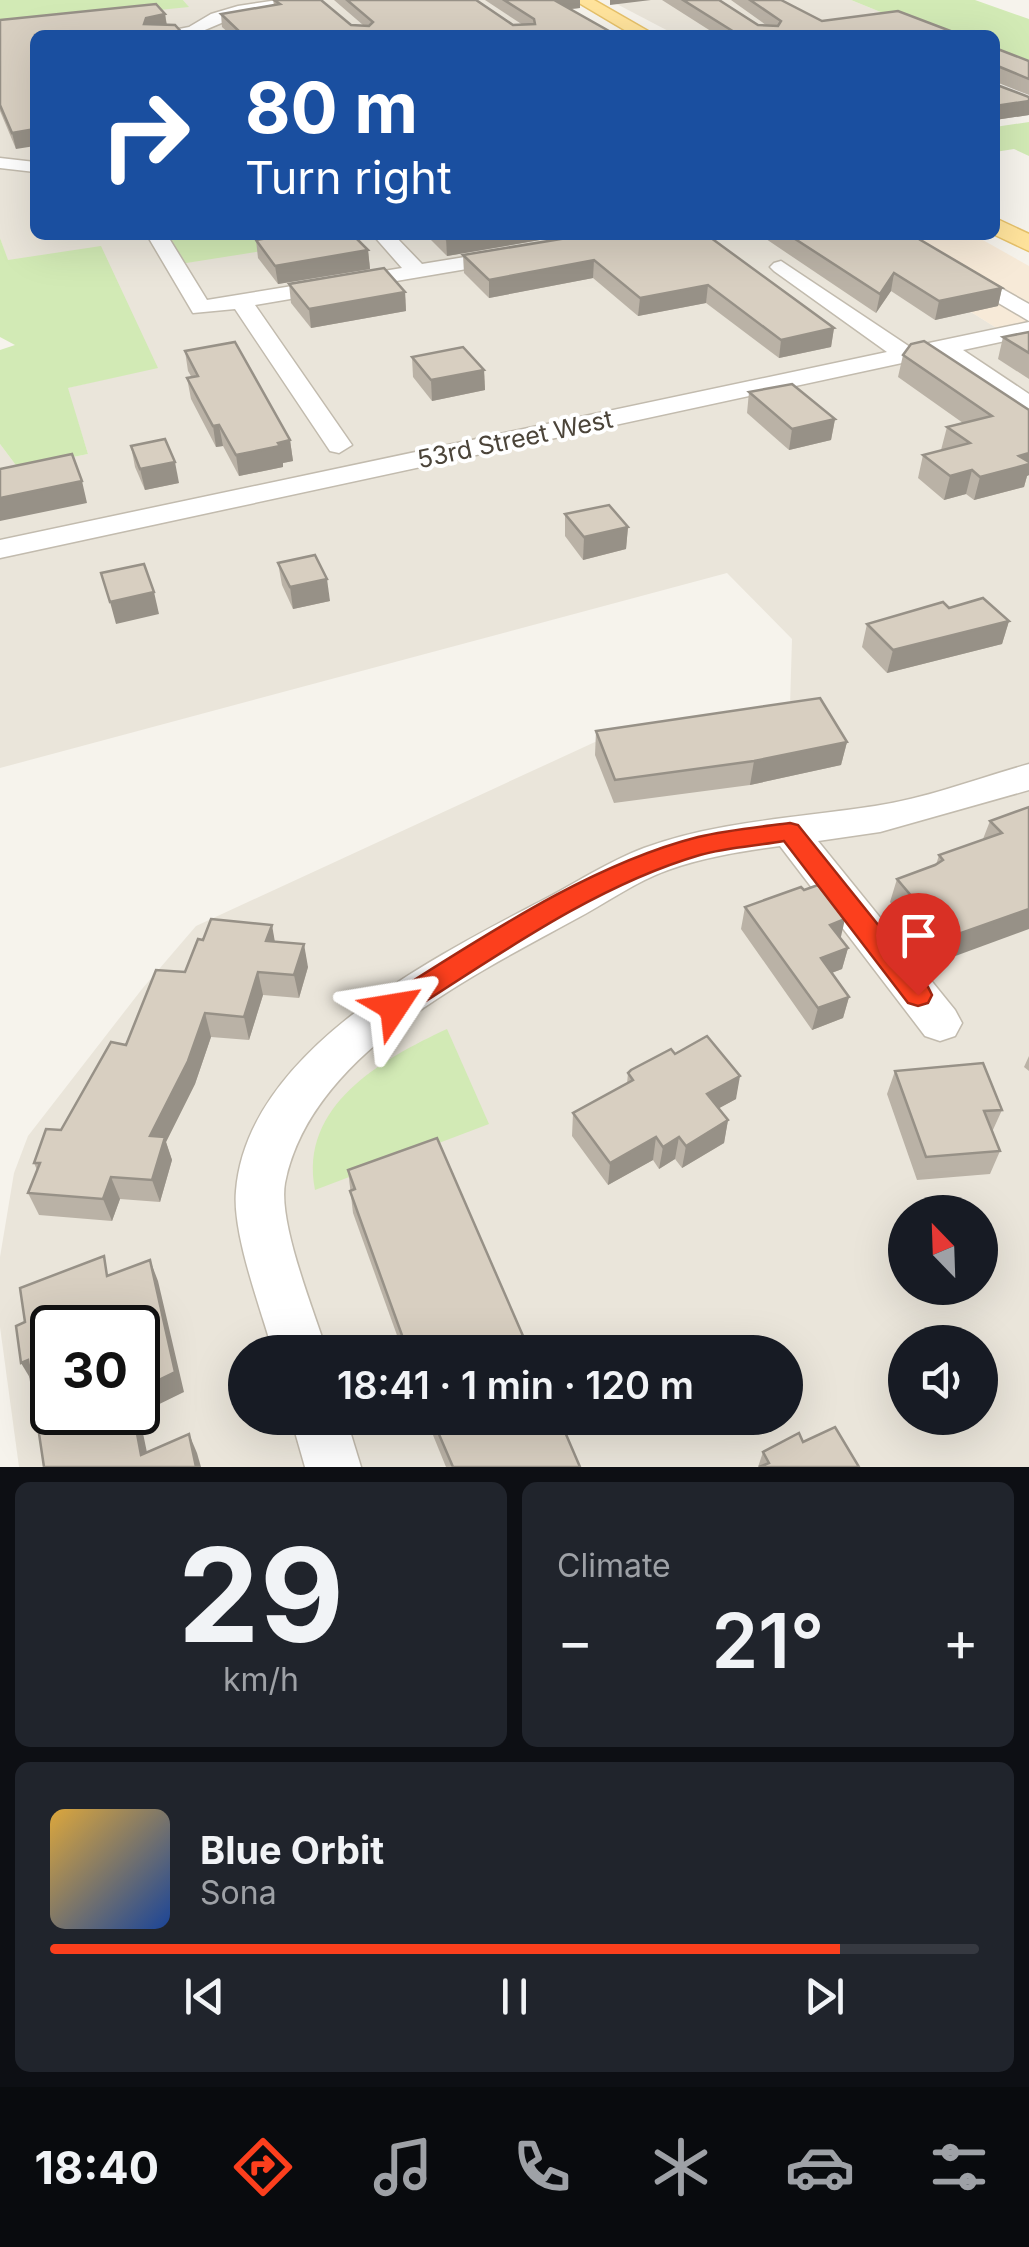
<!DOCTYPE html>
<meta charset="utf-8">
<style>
body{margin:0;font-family:Inter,sans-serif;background:#20242c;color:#f1f3f6;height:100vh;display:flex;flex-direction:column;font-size:38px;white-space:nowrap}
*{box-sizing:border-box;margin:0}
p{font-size:32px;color:#9ea1a6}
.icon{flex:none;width:55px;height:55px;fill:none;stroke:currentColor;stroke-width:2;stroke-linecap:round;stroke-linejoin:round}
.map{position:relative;height:1467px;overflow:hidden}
.side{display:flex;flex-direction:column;gap:15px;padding:15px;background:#0d0f14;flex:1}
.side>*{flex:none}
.guide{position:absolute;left:30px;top:30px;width:970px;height:210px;border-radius:15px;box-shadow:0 10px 40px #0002;background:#1a4fa0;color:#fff;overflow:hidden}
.needle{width:65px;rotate:337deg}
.tools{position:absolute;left:888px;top:1195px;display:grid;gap:20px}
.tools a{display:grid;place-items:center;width:110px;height:110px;border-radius:50%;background:#171b24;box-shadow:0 10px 40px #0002;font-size:50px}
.speed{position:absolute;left:30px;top:1305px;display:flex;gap:20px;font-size:50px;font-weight:700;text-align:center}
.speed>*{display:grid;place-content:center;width:130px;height:130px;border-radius:50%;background:#171b24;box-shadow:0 10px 40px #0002;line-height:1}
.speed .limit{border:5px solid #111;border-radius:15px;background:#fff;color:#111}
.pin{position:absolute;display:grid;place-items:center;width:85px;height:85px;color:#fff;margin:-102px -42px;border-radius:50% 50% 50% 0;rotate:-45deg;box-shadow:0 0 10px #0007}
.pin .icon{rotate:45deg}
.me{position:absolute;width:110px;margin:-55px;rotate:57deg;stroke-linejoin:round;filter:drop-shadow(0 0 8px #0008)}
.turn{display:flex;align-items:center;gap:35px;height:210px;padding:0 50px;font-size:45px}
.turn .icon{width:130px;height:130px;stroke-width:2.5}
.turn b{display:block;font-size:70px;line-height:85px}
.big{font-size:75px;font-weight:600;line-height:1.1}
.side .tile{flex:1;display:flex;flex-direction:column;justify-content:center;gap:15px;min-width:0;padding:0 35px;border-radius:15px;background:#20242c}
.side .dial{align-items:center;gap:0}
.dial b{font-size:130px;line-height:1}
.song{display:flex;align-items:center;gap:30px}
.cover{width:120px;height:120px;border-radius:15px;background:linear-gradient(135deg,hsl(40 70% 55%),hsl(220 70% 35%))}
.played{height:10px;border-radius:5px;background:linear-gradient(90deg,#fc3f1d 85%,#363941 85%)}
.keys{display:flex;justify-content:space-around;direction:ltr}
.heat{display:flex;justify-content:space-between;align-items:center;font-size:55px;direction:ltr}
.side .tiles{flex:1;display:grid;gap:15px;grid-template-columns:1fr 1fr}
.tile:last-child{grid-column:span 2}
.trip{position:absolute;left:228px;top:1335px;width:575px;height:100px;border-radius:50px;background:#171b24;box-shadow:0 10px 40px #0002;font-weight:600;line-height:100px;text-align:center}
.tabs{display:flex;height:160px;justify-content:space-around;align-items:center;background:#090b0e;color:#9ea1a6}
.tabs .icon{width:70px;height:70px}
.tabs .on{color:#fc3f1d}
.tabs b{font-size:45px;color:#f1f3f6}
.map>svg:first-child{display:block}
.residential{fill:#eae5da;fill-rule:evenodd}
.commercial{fill:#f7ead8}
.green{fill:#d2eab5}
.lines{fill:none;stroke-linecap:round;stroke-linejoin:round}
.minor-casing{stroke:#c2bbae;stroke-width:3}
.major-casing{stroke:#e6c16a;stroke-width:3}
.minor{fill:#fff;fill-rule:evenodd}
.major{fill:#ffe39c;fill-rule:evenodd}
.wall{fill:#bab2a6}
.shaded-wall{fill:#979187}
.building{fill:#d8cfc1;stroke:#979187;stroke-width:2.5}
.route{fill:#fc3f1d;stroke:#a42913;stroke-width:2.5}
.labels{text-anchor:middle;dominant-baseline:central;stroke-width:8;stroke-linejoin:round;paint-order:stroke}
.far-street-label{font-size:25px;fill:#4b4439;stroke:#fff}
</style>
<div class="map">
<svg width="1029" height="1467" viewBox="0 0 1029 1467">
<rect width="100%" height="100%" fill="#f6f3ec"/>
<g class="residential">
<path d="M183,0H553L616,35H35V235H847L1029,348V1467H19L0,1327V1257L14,1173L28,1136L142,989L196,926L595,742L790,707L792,639L727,573L0,768V444L18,468L88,454L67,388L157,367L7,260L0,238V26L188,6ZM905,1212H980V1288H905ZM52,1328H138V1412H52ZM905,1342H980V1418H905ZM245,1352H785V1418H245Z"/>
<path d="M609,0H851L937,35H676Z"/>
</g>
<path class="commercial" d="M847,235H974L1029,266V348Z"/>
<g class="green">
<path d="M0,0H183L189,7L0,26Z"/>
<path d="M851,0H975L1029,19V73L995,59V35H937Z"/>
<path d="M1029,122V156L1014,149L995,152V127Z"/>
<path d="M164,235H265L275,249L180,264Z"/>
<path d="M0,238L8,260L101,246L158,368L68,388L88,454L18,468L0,444V350L15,345L0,337Z"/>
<path d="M447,1029L489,1124L315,1190C298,1106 382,1059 447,1029Z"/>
</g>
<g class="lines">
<g class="minor-casing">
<g id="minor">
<path d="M278,0H313L245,13L193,35H149L189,27L211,14L238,6Z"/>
<path d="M0,158L35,162V172L0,168Z"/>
<path d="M147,235H167L207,300L402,268L373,235H394L422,264L508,250L518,256L508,262L255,305L352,445L339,453L330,451L235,309L193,313Z"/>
<path d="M781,261L910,347L1029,322V336L963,350L1029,394V413L939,355L0,558V540L887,352L774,271L770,267L774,263Z"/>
<path d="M962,266L1029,304V321L954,277L951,272Z"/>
<path d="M1029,764V790L880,832L818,841L955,1010L962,1023L955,1036L940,1041L925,1036L780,846C743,851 704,857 668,870C636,881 605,904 574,920C470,977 310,1055 285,1183C278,1223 314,1311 327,1352H273C261,1309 232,1234 236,1191C247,1051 434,957 543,900C576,883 609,861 644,848C718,821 798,818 875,806C927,798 979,778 1029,764Z"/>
<path d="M291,1418H346L361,1467H305Z"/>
</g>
</g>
<g class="major-casing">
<g id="major">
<path d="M574,0H594L655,35H633Z"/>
<path d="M995,218L1029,234V251L995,235Z"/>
</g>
</g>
<use href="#minor" class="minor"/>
<use href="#major" class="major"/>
</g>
<g class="wall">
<path d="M273,0H321L351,25H363L334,0H476L513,25H523L485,0H580V8L570,9L616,35H231L222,27L221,14L274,5Z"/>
<path d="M662,0H719L758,25H766L731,0H781L822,21L961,35H717Z"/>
<path d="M165,14L167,25L35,35L16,149L0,111V20Z"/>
<path d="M995,48L1029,61V95L996,82L997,85L1029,115L995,120Z"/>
<path d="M426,235H569L447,256Z"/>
<path d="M584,235L834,328L831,347L779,358L706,303L638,316L593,278L489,298L464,273L463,255Z"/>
<path d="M760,235H912L1002,288L998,306L935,320L891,291L876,313Z"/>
<path d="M256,240L368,250L370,269L278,284L258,258Z"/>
<path d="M289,284L405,292L406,311L311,328L291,303Z"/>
<path d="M1029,332V379L998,359L1003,337Z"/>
<path d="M185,351L290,440L293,461L283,463V467L239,476L223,446L216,447L191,399L187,378H192L188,371Z"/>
<path d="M903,355L1029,410V475L1027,476L1024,487L974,500L966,494L944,500L918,478L923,455L941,450L947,427L963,423L898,377Z"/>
<path d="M412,357L484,370L485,390L432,401L413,377Z"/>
<path d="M749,392L835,419L831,440L789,450L747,413Z"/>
<path d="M131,446L179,483L145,490L135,467Z"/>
<path d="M565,514L628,527L626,549L583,560L565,536Z"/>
<path d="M278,563L330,601L293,609L282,585Z"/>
<path d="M949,608L1009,621L1002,644L887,673L862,647L867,624Z"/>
<path d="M596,731L847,742L841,765L750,785L614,803L595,755Z"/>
<path d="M1029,807L939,962L890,902L897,879L936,865L939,855L983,839L990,821Z"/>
<path d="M745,907L840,938L848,948L842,969L832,973L849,997L843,1018L812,1030L741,929Z"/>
<path d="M275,941L308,967L299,998L263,995L249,1040L211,1037L195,1084L166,1142L172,1160L160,1202L120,1199L112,1221L39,1215L28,1193L37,1170L34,1163L185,972Z"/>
<path d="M675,1054L736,1099L719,1108L728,1120L724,1143L682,1168L675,1159L659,1169L653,1160L608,1185L572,1136L573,1113L627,1084L628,1073Z"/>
<path d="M1029,1056V1071L1024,1067Z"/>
<path d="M895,1071L1002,1110L992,1132L1000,1151L990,1174L917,1180L887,1094Z"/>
<path d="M348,1170L530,1352H403L353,1213Z"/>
<path d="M426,1418H559L580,1467H446Z"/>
<path d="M803,1442L859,1467H758L763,1452Z"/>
</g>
<g class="shaded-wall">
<path d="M552,0H580V8L552,11Z"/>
<path d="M610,0H651L610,5Z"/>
<path d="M165,14L167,28L144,24L146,18Z"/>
<path d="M1029,101V115L995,120V106Z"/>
<path d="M35,129V146L16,149L12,133Z"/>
<path d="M468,235H569L447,256L446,239Z"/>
<path d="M368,250L370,269L278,284L275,266Z"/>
<path d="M594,260L593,278L489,298V280Z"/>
<path d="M894,273L891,291L876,313L880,294Z"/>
<path d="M708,285L706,303L638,316L640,298Z"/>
<path d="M1002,288L998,306L935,320L939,301Z"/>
<path d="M405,292L406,311L311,328L309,309Z"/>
<path d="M834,328L831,347L779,358L781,340Z"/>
<path d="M484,370L485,390L432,401L431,380Z"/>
<path d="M835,419L831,440L789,450L792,429Z"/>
<path d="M219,425L223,446L216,447L213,426Z"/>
<path d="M290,440L293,461L283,463V467L239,476L236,455Z"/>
<path d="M1029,453V475L1027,476L1024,487L974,500L980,477L1019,456Z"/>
<path d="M175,462L179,483L145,490L140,469Z"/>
<path d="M972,470L966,494L944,500L950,476Z"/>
<path d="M82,481L87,503L0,521V498Z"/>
<path d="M628,527L626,549L583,560L584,537Z"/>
<path d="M327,579L330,601L293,609L290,587Z"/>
<path d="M154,592L159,614L116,624L110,602Z"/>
<path d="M1009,621L1002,644L887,673L893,650Z"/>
<path d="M847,742L841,765L750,785L754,761Z"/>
<path d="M1029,909V929L939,962L947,938Z"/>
<path d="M845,919L840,941L830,925Z"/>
<path d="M272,925L276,948L266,941Z"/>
<path d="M304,944L308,967L299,998L294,975Z"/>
<path d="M848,948L842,969L815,979L821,958Z"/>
<path d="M258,972L263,995L249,1040L244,1017Z"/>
<path d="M849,997L843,1018L812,1030L818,1008Z"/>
<path d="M205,1013L211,1037L195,1084L166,1142L172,1160L160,1202L152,1180L150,1136Z"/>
<path d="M740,1076L736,1099L703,1117L707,1094Z"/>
<path d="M728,1120L724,1143L682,1168L686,1146Z"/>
<path d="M656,1137L653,1160L608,1185L610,1163Z"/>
<path d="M679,1137L675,1159L659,1169L663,1147Z"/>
<path d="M111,1177L120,1199L112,1221L103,1199Z"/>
<path d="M150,1260L158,1281L184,1392L139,1414L150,1467L141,1455L133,1412H138V1390Z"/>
<path d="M28,1360L33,1383L21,1363Z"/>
<path d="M189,1434L197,1453L201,1467H196Z"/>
</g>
<g class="building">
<path d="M274,0H321L351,25L369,26L373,22L347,0H476L513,25L535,24L534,19L504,0H554L616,35H243L221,14L280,4Z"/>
<path d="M683,0H719L758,25L778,26L781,21L750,0H781L822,21L898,11L961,35H739Z"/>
<path d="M156,4L165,14L146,18L144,24L175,25L184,35H35V129L12,133L0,105V20Z"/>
<path d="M995,48L1029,61V79L1000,67L995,70Z"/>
<path d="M995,74L997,85L1029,97V101L995,106Z"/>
<path d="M286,235H353L368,250L275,266L256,240Z"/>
<path d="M443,235H468L446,239Z"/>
<path d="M585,235H707L834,328L781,340L708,285L640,298L594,260L489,280L463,255Z"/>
<path d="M789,235H912L1002,288L939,301L894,273L880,294Z"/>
<path d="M384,268L405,292L309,309L289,284Z"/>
<path d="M1029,332V353L1003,337Z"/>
<path d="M924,341L1029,410V453L1019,456L1029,462V464L980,477L972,470L950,476L923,455L970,443L947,427L992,416L903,355L911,344Z"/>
<path d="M235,342L290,440L278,443L280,446L236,455L219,425L213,426L187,378L198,376L185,351Z"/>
<path d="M463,347L484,370L431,380L412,357Z"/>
<path d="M792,384L835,419L792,429L749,392Z"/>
<path d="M165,439L175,462L140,469L131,446Z"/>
<path d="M72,454L82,481L0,498V469Z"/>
<path d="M609,505L628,527L584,537L565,514Z"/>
<path d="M315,555L327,579L290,587L278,563Z"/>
<path d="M144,564L154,592L110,602L101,573Z"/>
<path d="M983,598L1009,621L893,650L867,624L943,602L949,608Z"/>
<path d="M820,698L847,742L754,761L615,780L596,731Z"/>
<path d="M1029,807V909L947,938L897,879L935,865L943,860L939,855L1002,833L990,821Z"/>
<path d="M818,885L845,919L830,925L848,948L821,958L849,997L818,1008L745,907L801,887L804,890Z"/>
<path d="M211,919L272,925L266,941L304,944L294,975L258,972L244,1017L205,1013L188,1061L150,1136L165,1137L152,1180L111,1177L103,1199L28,1193L40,1163H34L46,1129L61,1130L111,1042L126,1045L156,970L185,972L198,939L203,940Z"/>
<path d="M707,1036L740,1076L707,1094L728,1120L686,1146L679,1137L663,1147L656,1137L610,1163L573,1113L633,1080L628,1073L631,1070L671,1049L675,1054Z"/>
<path d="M983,1063L1002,1110L984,1111L1000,1151L926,1157L895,1071Z"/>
<path d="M437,1138L530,1352H408L350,1191L355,1189L348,1170Z"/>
<path d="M104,1256L107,1276L150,1260L175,1372L138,1390V1328H52V1412H133L141,1455L189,1434L196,1467H44L28,1360L21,1363L16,1326L25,1322L20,1288Z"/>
<path d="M432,1418H559L580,1467H453Z"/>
<path d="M835,1427L859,1467H759L769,1463L763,1452L799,1433L803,1442Z"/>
</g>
<path class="route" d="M790,823L798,825L928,987L932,995L928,1003L918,1006L908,1003L784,841C756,846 727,847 700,855C594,886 497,956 404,1015L394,1018L384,1015L380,1007L384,999C480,939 588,865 698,837C728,830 759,827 790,823Z"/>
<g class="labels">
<g class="far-street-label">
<text transform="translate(515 439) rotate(-12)">53rd Street West</text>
</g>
</g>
</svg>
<div class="tools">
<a><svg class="needle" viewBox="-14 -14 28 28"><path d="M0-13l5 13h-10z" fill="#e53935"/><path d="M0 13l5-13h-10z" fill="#9ea1a6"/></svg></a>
<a><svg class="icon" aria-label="sound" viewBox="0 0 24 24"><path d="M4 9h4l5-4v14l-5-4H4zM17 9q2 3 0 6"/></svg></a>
</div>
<div class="speed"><div class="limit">30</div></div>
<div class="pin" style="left:918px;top:995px;background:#d93025"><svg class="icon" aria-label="arrive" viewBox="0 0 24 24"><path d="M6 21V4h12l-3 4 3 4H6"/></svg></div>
<svg class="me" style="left:394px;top:1007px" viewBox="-20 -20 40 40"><path d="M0-17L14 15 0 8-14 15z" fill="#fc3f1d" stroke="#fff" stroke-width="4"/></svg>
<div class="trip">18:41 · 1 min · 120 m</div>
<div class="guide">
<div class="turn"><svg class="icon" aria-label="right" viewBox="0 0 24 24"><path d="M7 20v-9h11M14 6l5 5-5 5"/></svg><div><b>80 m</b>Turn right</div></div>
</div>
</div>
<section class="side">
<div class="tiles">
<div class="tile dial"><b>29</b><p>km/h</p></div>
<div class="tile"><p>Climate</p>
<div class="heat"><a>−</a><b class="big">21°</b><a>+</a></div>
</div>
<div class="tile">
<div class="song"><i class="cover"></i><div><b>Blue Orbit</b><p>Sona</p></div></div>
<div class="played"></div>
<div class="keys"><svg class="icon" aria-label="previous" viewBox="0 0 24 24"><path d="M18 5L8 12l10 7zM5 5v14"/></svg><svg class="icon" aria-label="pause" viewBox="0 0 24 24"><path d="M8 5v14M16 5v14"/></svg><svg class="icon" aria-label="next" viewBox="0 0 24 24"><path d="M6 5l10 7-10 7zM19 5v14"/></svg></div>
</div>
</div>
</section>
<nav class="tabs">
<b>18:40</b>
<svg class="icon on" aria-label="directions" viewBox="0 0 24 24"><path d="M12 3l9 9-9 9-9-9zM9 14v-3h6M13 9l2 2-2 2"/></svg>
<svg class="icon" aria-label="music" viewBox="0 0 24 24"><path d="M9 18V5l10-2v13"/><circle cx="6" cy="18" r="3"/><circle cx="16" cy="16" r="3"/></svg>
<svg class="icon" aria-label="phone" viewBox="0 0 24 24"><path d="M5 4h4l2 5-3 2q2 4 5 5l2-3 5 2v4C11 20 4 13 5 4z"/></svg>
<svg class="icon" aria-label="climate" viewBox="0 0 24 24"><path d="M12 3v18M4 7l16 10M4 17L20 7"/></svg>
<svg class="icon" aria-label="car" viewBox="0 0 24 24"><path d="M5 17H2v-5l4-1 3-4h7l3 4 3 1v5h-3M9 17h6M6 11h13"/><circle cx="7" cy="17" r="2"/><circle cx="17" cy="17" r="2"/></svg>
<svg class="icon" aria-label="filters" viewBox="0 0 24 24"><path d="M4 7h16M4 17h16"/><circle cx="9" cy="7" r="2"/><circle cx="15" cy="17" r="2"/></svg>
</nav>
